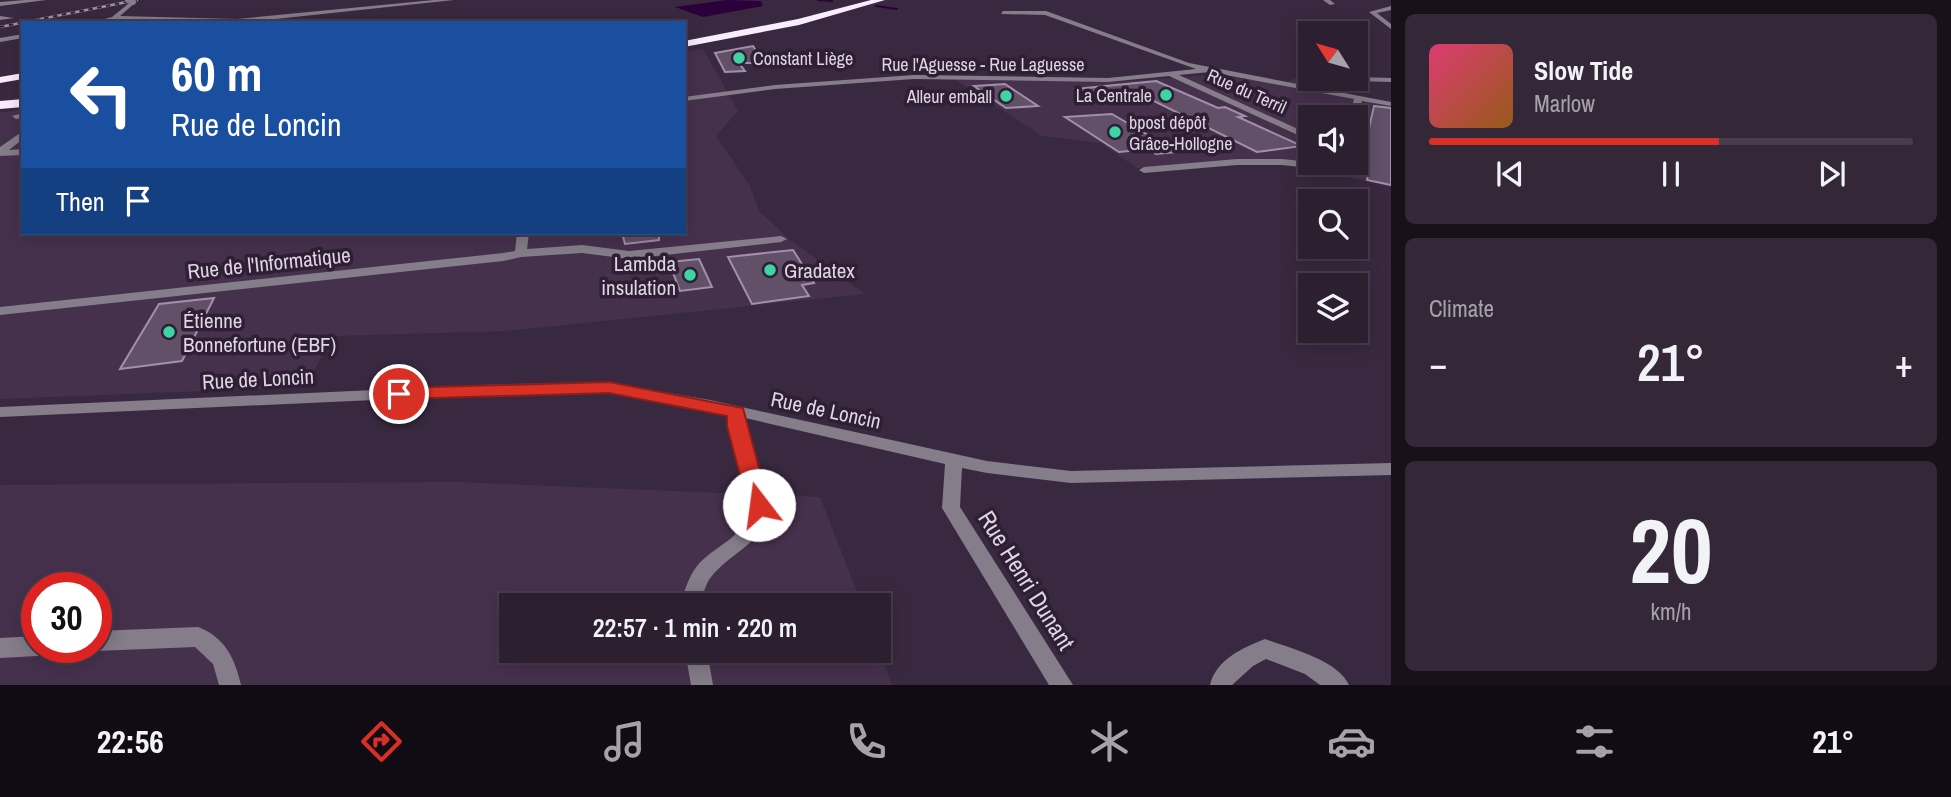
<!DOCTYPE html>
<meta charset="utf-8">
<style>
body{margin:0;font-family:"Archivo Narrow",sans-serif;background:#332738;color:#f1f3f6;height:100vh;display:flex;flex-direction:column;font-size:26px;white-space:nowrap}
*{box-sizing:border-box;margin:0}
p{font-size:23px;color:#a6a2ab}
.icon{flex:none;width:38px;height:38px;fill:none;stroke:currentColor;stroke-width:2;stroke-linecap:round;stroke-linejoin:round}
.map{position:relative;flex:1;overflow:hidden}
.details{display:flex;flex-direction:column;gap:14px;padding:14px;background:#18111a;width:560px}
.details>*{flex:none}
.banner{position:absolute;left:21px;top:21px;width:665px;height:214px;border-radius:0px;box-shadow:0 4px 18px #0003,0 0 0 2px #473d4c;background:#1a4fa0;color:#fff;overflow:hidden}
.needle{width:46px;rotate:307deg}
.buttons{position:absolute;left:1298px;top:21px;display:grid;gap:14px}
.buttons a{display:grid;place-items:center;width:70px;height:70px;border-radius:0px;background:#2b1f30;box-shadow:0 4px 18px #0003,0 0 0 2px #473d4c;font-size:35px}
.speed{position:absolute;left:21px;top:572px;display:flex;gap:14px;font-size:35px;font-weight:700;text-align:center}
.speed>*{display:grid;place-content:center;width:91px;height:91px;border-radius:50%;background:#2b1f30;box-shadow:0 4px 18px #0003,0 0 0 2px #473d4c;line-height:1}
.speed .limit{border:10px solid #d22;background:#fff;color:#111}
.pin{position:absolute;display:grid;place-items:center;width:60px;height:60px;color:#fff;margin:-30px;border:4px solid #fff;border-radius:50%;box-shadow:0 2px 7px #0007}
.me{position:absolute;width:77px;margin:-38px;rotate:345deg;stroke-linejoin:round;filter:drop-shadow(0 0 5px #0008)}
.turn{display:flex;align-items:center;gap:24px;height:147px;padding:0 35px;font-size:32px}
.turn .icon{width:91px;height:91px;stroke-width:2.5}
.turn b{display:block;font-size:49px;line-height:60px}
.then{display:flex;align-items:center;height:66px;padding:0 35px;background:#0003;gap:14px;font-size:26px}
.big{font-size:52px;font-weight:600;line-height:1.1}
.details .card{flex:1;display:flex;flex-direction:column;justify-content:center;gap:10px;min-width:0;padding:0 24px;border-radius:10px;background:#332738}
.details .dial{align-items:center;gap:0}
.dial b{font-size:91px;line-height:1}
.song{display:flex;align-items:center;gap:21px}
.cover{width:84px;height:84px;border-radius:10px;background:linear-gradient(135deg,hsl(340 70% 55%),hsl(30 70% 35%))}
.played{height:7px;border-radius:4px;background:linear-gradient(90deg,#d93025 60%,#473d4c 60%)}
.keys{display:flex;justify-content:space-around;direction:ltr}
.heat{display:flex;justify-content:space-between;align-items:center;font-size:38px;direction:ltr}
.trip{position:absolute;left:499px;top:593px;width:392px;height:70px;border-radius:0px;background:#2b1f30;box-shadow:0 4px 18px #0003,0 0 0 2px #473d4c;font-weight:600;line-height:70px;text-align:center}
.dock{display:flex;height:112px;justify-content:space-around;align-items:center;background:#110c13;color:#a6a2ab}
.dock .icon{width:49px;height:49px}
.dock .on{color:#d93025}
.dock b{font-size:32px;color:#f1f3f6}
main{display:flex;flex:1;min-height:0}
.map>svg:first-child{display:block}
.built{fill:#46314d;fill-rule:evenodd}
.water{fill:#2c003a}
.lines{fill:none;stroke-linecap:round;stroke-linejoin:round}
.stream{stroke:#2c003a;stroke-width:2}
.building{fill:#625069;stroke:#a28faa;stroke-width:2}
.minor{fill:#857d89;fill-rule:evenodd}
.highway{fill:#f8ecfd;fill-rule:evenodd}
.rail-casing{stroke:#a094a6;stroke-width:2.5}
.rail{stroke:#2f1f35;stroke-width:2;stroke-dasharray:4.5;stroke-linecap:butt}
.minor-bridge{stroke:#857d89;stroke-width:6}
.route{fill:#d93025;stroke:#8d1f18;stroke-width:2}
.poi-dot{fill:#3ed4a3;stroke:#2f1f35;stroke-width:2.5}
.labels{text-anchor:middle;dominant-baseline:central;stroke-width:7;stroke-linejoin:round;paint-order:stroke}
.far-poi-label{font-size:18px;fill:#dfd5e3;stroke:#2f1f35;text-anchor:start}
.far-street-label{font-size:18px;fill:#dfd5e3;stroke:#2f1f35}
.street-label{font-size:21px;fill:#dfd5e3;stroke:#2f1f35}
.poi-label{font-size:21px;fill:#dfd5e3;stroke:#2f1f35;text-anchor:start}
.near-street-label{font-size:24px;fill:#dfd5e3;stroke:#2f1f35}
</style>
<main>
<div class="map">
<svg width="1391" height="685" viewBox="0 0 1391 685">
<rect width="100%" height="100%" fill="#392940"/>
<g class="built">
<path d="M703,49L738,111L716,136L750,186L759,211L790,240L865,294L505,331L333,336L305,387L0,399V112L23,110V233H684V52Z"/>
<path d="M1215,75L1283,84L1296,78H1305L1345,85L1336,93L1391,105V187L1308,168L1251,161L1137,168L1101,143L1042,136L953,78L1116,82ZM1311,117H1356V163H1311Z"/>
<path d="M455,482L820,497L862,605L511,606V651L879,650L892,685H0V485ZM37,588H96V648H37Z"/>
</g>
<path class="water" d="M727,0L761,1L763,6L703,17L675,7Z"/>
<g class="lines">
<g class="stream">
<path d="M818,0L832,1"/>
<path d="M876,6L897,9"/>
</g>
</g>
<g class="building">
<path d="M753,46L764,63H739L745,71L725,72L715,53Z"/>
<path d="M1156,81L1218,108L1225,107L1245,116L1238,117L1302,146L1257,152L1144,96L1095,99L1076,89Z"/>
<path d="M1005,84L1038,106L1006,108L974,86Z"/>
<path d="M1374,106L1391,108V185L1367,180L1368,175L1359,173Z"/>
<path d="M1112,114L1177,152L1156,154L1149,149L1119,152L1065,117Z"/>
<path d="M622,233H659V240L625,244Z"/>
<path d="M793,250L814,283L802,285L809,296L752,304L728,257Z"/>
<path d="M699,259L712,287L680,291L669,262Z"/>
<path d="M214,298L182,361L120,369L159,304Z"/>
</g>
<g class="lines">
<g class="minor">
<path d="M25,0H46L0,6V2Z"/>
<path d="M133,0L135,3L120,16L237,19L434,0H454L238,23L114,20L90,23L112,17Z"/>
<path d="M1323,0H1330L1335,4L1330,5Z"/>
<path d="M1391,6V10L1377,13L1391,24V29L1369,12Z"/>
<path d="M1003,11H1046L1189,63L1391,102V106L1362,101L1356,118L1349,117L1354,99L1210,72L1179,75L1311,135V141L1169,76L1108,82L914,79L775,89L684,101V97L775,85L914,75L1108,78L1196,69L1045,15L1001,14Z"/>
<path d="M0,16L14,18L0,20Z"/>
<path d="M55,19L62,23L53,22Z"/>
<path d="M23,34V38L0,42V38Z"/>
<path d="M1356,77L1391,78V82L1353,81L1352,79H1356Z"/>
<path d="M23,113V118L16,119L12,116Z"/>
<path d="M23,131V139L9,150L23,149V155L0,156V147Z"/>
<path d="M1237,159H1282L1339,165L1344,168L1339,171L1282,165H1237L1144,173L1139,170L1144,167Z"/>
<path d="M517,233H529L527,249L582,245L629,251L781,236L787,239L781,242L629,259L582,253L521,257L503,261L0,315V307L503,253L515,251Z"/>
<path d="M609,383L710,400L987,461L1071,471L1391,463V475L1071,483L987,473L962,468L960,507L1073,685H1049L942,508L945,464L745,418C748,448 768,476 768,506C767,544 727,553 709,580C704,588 703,597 700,606H680C684,592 688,578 697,566C713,546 747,537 749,508C752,477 731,446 728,414L609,393L506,394L0,417V407L506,384Z"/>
<path d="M198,627C225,637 235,659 241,685H219L213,664L195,647L96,651L88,648H96V631Z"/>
<path d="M37,636V648H47L45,653L37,656L0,658V638Z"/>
<path d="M1265,639C1289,648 1338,660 1349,685H1320L1305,674L1266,659L1253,666L1232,685H1210C1216,660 1242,648 1265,639Z"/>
<path d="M685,651H707L713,685H691Z"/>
</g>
<g class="highway">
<path d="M871,0H885L799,25L684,47V41L798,19Z"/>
<path d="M23,73V79L0,83V77Z"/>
<path d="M23,99V107L0,109V101Z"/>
</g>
<g class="rail-casing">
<path id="rail" d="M0,27L137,0"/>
</g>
<use href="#rail" class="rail"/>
<path class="minor-bridge" d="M128,0L133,2"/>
</g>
<path class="route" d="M609,382L743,408L769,505L766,510H751L748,505L727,426V416L609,393L399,399L390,394L399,388Z"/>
<g class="poi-dot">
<circle cx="739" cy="58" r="7"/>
<circle cx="1166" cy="95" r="7"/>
<circle cx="1006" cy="96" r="7"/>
<circle cx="1115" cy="132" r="7"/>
<circle cx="770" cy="270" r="7"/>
<circle cx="690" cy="275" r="7"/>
<circle cx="169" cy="332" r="7"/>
</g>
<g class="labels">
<g class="far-poi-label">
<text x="753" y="58">Constant Liège</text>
<text x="1152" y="95" text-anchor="end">La Centrale</text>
<text x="992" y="96" text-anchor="end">Alleur emball</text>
<text x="1129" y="122">bpost dépôt<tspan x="1129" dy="21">Grâce-Hollogne</tspan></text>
</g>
<g class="far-street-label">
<text x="983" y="64">Rue l'Aguesse - Rue Laguesse</text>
<text transform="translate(1247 91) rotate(24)">Rue du Terril</text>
</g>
<g class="street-label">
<text transform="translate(269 263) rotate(-6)">Rue de l'Informatique</text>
<text transform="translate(258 379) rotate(-3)">Rue de Loncin</text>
<text transform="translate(826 410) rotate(12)">Rue de Loncin</text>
</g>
<g class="poi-label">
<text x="676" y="263" text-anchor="end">Lambda<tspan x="676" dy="24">insulation</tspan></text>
<text x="784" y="270">Gradatex</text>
<text x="183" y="320">Étienne<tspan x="183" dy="24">Bonnefortune (EBF)</tspan></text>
</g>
<g class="near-street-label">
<text transform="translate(1027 580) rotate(58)">Rue Henri Dunant</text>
</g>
</g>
</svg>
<div class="buttons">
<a><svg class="needle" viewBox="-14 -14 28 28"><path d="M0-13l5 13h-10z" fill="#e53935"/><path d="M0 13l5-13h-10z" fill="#a6a2ab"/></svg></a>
<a><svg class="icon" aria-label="sound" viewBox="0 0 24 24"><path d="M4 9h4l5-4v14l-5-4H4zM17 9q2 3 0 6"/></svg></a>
<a><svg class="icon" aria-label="search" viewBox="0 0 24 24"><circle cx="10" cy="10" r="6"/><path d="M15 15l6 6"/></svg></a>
<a><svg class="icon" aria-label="layers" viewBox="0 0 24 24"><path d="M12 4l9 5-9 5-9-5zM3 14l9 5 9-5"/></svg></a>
</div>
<div class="speed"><div class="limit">30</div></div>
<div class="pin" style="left:399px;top:394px;background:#d93025"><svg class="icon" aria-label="arrive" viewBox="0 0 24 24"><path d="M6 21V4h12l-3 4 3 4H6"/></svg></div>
<svg class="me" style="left:759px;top:505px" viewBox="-20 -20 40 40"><circle r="19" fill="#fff"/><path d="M0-13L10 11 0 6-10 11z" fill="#d93025"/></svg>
<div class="trip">22:57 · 1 min · 220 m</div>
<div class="banner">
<div class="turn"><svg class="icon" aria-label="left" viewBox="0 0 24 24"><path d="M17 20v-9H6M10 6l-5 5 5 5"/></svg><div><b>60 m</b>Rue de Loncin</div></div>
<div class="then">Then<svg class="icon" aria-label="arrive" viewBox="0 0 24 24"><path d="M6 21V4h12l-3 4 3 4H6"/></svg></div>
</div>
</div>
<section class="details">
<div class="card">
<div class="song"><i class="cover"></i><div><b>Slow Tide</b><p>Marlow</p></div></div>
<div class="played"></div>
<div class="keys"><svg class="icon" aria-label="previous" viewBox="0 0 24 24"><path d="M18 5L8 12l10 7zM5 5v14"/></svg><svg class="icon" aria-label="pause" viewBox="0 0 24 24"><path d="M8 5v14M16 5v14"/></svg><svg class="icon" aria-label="next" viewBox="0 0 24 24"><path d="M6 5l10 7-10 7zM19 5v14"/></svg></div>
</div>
<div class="card"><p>Climate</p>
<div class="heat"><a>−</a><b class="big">21°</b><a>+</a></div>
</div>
<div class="card dial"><b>20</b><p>km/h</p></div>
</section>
</main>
<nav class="dock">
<b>22:56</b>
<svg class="icon on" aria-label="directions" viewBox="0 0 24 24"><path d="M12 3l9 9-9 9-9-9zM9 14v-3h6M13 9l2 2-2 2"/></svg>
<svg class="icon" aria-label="music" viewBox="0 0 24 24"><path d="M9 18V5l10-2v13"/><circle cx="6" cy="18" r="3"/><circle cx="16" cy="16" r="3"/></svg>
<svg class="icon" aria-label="phone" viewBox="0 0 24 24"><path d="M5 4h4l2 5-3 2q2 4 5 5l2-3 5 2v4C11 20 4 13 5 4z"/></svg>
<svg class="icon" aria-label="climate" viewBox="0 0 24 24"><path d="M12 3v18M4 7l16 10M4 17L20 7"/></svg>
<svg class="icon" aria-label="car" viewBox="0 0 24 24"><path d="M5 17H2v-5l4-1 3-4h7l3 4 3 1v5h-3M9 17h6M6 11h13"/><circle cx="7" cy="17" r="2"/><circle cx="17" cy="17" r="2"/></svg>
<svg class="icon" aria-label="filters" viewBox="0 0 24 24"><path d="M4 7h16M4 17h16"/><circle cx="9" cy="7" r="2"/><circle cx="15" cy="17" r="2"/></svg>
<b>21°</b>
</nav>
